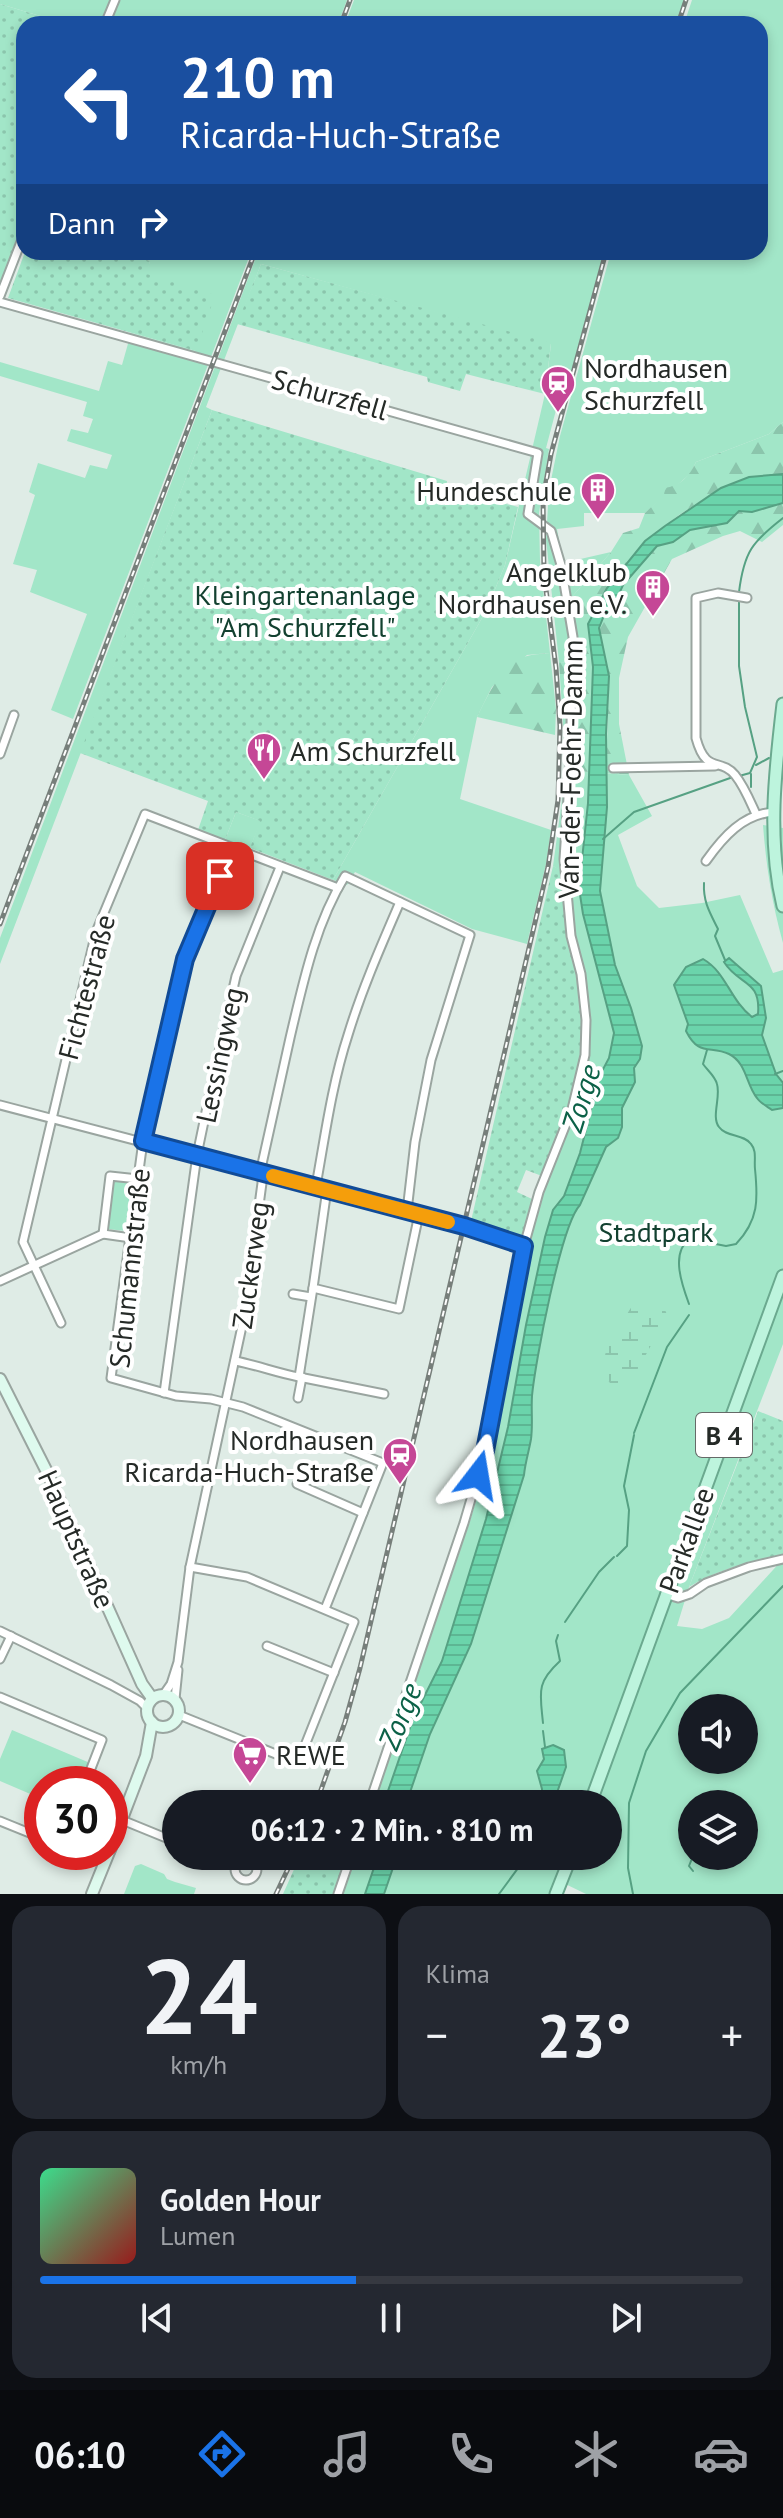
<!DOCTYPE html>
<html lang="de">
<meta charset="utf-8">
<style>
body{margin:0;font-family:"PT Sans",sans-serif;background:#242831;color:#f1f3f6;height:100vh;display:flex;flex-direction:column;font-size:30px;white-space:nowrap}
*{box-sizing:border-box;margin:0}
p{font-size:26px;color:#9ea1a6}
.icon{flex:none;width:44px;height:44px;fill:none;stroke:currentColor;stroke-width:2;stroke-linecap:round;stroke-linejoin:round}
.map{position:relative;height:1894px;overflow:hidden}
.side{display:flex;flex-direction:column;gap:12px;padding:12px;background:#0d0f14;flex:1}
.side>*{flex:none}
.top-card{position:absolute;left:16px;top:16px;width:752px;height:244px;border-radius:24px;box-shadow:0 4px 12px #0003;background:#1a4fa0;color:#fff;overflow:hidden}
.tools{position:absolute;left:678px;top:1694px;display:grid;gap:16px}
.tools a{display:grid;place-items:center;width:80px;height:80px;border-radius:50%;background:#171b24;box-shadow:0 4px 12px #0003;font-size:40px}
.speed{position:absolute;left:24px;top:1766px;display:flex;gap:16px;font-size:40px;font-weight:700;text-align:center}
.speed>*{display:grid;place-content:center;width:104px;height:104px;border-radius:50%;background:#171b24;box-shadow:0 4px 12px #0003;line-height:1}
.speed .limit{border:12px solid #d22;background:#fff;color:#111}
.pin{position:absolute;display:grid;place-items:center;width:68px;height:68px;color:#fff;margin:-34px;border-radius:16px;box-shadow:0 4px 12px #0006}
.me{position:absolute;width:88px;margin:-44px;rotate:14deg;stroke-linejoin:round;filter:drop-shadow(0 0 6px #0008)}
.turn{display:flex;align-items:center;gap:28px;height:168px;padding:0 32px;font-size:36px}
.turn .icon{width:104px;height:104px;stroke-width:2.5}
.turn b{display:block;font-size:56px;line-height:68px}
.then{display:flex;align-items:center;height:76px;padding:0 32px;background:#0003;gap:16px;font-size:30px}
.big{font-size:60px;font-weight:700;line-height:1.1}
.side .card{flex:1;display:flex;flex-direction:column;justify-content:center;gap:12px;min-width:0;padding:0 28px;border-radius:24px;background:#242831}
.side .dial{align-items:center;gap:0}
.dial b{font-size:104px;line-height:1}
.song{display:flex;align-items:center;gap:24px}
.cover{width:96px;height:96px;border-radius:12px;background:linear-gradient(135deg,hsl(150 70% 55%),hsl(0 70% 35%))}
.played{height:8px;border-radius:4px;background:linear-gradient(90deg,#1a73e8 45%,#363941 45%)}
.keys{display:flex;justify-content:space-around;direction:ltr}
.heat{display:flex;justify-content:space-between;align-items:center;font-size:44px;direction:ltr}
.side .tiles{flex:1;display:grid;gap:12px;grid-template-columns:1fr 1fr}
.card:last-child{grid-column:span 2}
.trip{position:absolute;left:162px;top:1790px;width:460px;height:80px;border-radius:40px;background:#171b24;box-shadow:0 4px 12px #0003;font-weight:700;line-height:80px;text-align:center}
.dock{display:flex;height:128px;justify-content:space-around;align-items:center;background:#090b0e;color:#9ea1a6}
.dock .icon{width:56px;height:56px}
.dock .selected{color:#1a73e8}
.dock b{font-size:36px;color:#f1f3f6}
.map>svg:first-child{display:block}
.green{fill:#a2e6c8;fill-rule:evenodd}
.forest{fill:url(#forest-firs)}
.wetland{fill:url(#wetland-marsh)}
.garden{fill:url(#garden-dots)}
.water{fill:url(#water-rules);stroke:#56a183;stroke-width:2}
.lines{fill:none;stroke-linecap:round;stroke-linejoin:round}
.stream{stroke:#56a183;stroke-width:2}
.street-casing{stroke:#9aa5a0;stroke-width:11}
.secondary-casing{stroke:#9aa5a0;stroke-width:14}
.primary-casing{stroke:#6ba98f;stroke-width:15}
.street{stroke:#fff;stroke-width:7}
.secondary{stroke:#defaee;stroke-width:10}
.primary{stroke:#bdf4dd;stroke-width:11}
.rail-casing{stroke:#777f7b;stroke-width:5}
.rail{stroke:#fff;stroke-width:2;stroke-dasharray:6;stroke-linecap:butt}
.route-casing{stroke:#114b97;stroke-width:20}
.route{stroke:#1a73e8;stroke-width:14}
.slow{stroke:#f59e0b;stroke-width:14}
.labels{text-anchor:middle;dominant-baseline:central;stroke-width:8;stroke-linejoin:round;paint-order:stroke}
.shield{fill:#fff;stroke:#666a68;stroke-width:2}
.shield-label{font-size:26px;font-weight:bold;fill:#252a27}
.poi-label{font-size:28px;fill:#252a27;stroke:#fff;text-anchor:start}
.street-label{font-size:28px;fill:#252a27;stroke:#fff}
.park-label{font-size:28px;fill:#134130;stroke:#fff}
.water-label{font-size:30px;font-style:italic;fill:#0c6147;stroke:#fff}
</style>
<div class="map">
<svg width="783" height="1894" viewBox="0 0 783 1894">
<defs>
<pattern id="forest-firs" width="22" height="20" patternUnits="userSpaceOnUse" patternTransform="scale(2)"><rect width="22" height="20" fill="#a2e6c8"/><path d="M5 1l3.5 6h-7zM16 11l3.5 6h-7z" fill="#8bc5ac"/></pattern>
<pattern id="wetland-marsh" width="20" height="14" patternUnits="userSpaceOnUse" patternTransform="scale(2)"><rect width="20" height="14" fill="#a2e6c8"/><path d="M1 5h8M5 5V1M11 12h8M15 12V8" fill="none" stroke="#8bc5ac"/></pattern>
<pattern id="garden-dots" width="8" height="8" patternUnits="userSpaceOnUse" patternTransform="scale(2)"><rect width="8" height="8" fill="#a2e6c8"/><path d="M2 2h.1M6 6h.1" fill="none" stroke="#8bc5ac" stroke-width="1.8" stroke-linecap="round"/></pattern>
<pattern id="water-rules" width="6" height="5" patternUnits="userSpaceOnUse" patternTransform="scale(2)"><rect width="6" height="5" fill="#6bd4ab"/><path d="M0 2.5h6" fill="none" stroke="#5db693"/></pattern>
</defs>
<rect width="100%" height="100%" fill="#dfece6"/>
<g class="green">
<path d="M0,0H347L338,24H67L0,4Z"/>
<path d="M354,0H685L677,24H345Z"/>
<path d="M692,0H783V422L769,434L696,462L690,474L645,513H584V526L557,529L563,563L611,552L571,598L582,665L559,662L546,539L549,490L560,436L611,252H760V24H684Z"/>
<path d="M122,252H251L73,719L51,710L87,614L30,592L37,570L13,564L35,495L29,492L38,463L85,478L90,465L107,469L112,455L67,441L71,429L88,433L93,419L83,416L87,402L0,376V362L99,391L108,361L122,365L131,333L196,351L146,273L150,261Z"/>
<path d="M258,252H604L566,392L560,395L546,448L549,449L539,513L540,561L550,653L527,655L492,687L477,717L460,799L551,830L546,864L527,944L472,929L355,872L347,885L333,880L486,611L505,565L545,394L551,344L261,264L206,407L212,410L0,964V938Z"/>
<path d="M566,770L629,775L652,816L618,835L637,886L659,908L702,903L740,895L773,973L783,970V1344L689,1587L677,1626L702,1629L729,1618L783,1559V1894H586L555,1879L550,1894H335L347,1856H608V1804H374L470,1521L491,1450L530,1241L523,1238L532,1199L569,1109L563,872L553,866ZM692,1708H744V1760H692ZM692,1804H744V1856H692Z"/>
<path d="M236,812L261,821L250,848L225,840Z"/>
<path d="M763,825L783,828V943C772,904 766,865 763,825Z"/>
<path d="M113,1180L132,1182L126,1231L107,1229Z"/>
<path d="M12,1730L90,1763L82,1784H42V1799L0,1781V1759Z"/>
<path d="M141,1864L164,1874L167,1879L175,1882L196,1888L194,1894H124L135,1866Z"/>
</g>
<g class="forest">
<path d="M783,422V474L749,477L721,488L679,515L645,541L599,600L588,624L593,667L589,772L566,770L559,662L582,664L571,598L611,552L623,533L639,528L645,513L664,495L665,488C681,485 689,477 696,462L769,434Z"/>
<path d="M783,503V525L762,542L740,531L723,536L672,559L628,637L619,678V724L629,775L606,773L609,676L599,628L603,618L615,603L623,585L657,546L673,542L690,530L719,525L733,518L739,511H752Z"/>
<path d="M550,653L556,709L555,735L477,717C488,695 500,667 524,657C532,654 541,654 550,653Z"/>
</g>
<path class="wetland" d="M634,1303L663,1305L668,1317C652,1340 642,1366 625,1388L612,1386L601,1370L608,1344Z"/>
<g class="garden">
<path d="M0,4L67,24H24V224L0,283Z"/>
<path d="M25,252H122L150,261L147,274L215,295L196,351L8,298Z"/>
<path d="M261,264L551,343L545,394L466,374L460,391L428,382L427,377L237,324Z"/>
<path d="M212,410L447,481L446,488L518,507L505,565L486,611L333,880L250,848L260,821L236,812L225,840L198,830L208,801L80,753Z"/>
<path d="M553,866L563,871C571,923 590,1004 583,1054C576,1097 558,1137 542,1176L526,1170L517,1192L532,1199L523,1238L471,1221Z"/>
<path d="M758,1411L783,1421V1555C751,1562 717,1569 689,1587Z"/>
<path d="M300,1856H347L335,1894H283Z"/>
</g>
<g class="water">
<path d="M783,474V503L752,512L739,511L727,523L690,530L673,542L657,546L623,585L615,603L603,618L599,628L609,676L606,734L607,807L600,891L615,965L631,1008L642,1046L640,1059L634,1068L635,1082L622,1108V1127L618,1138L606,1147L580,1205C561,1225 535,1363 532,1396C531,1410 533,1425 531,1439C529,1451 525,1463 524,1475L471,1644L430,1734L406,1804H387L388,1791L413,1719L442,1661L486,1519L508,1427L526,1325L545,1237L553,1210L564,1196L580,1153L594,1098L601,1073L609,1058L614,1033L583,914L579,888L588,803L593,667L588,624L607,588L645,541L665,526L721,488L749,477Z"/>
<path d="M729,958L761,986L766,1018L762,1035L776,1074L783,1083V1108L772,1110C768,1107 760,1103 757,1098C746,1085 747,1063 729,1054C710,1045 699,1057 686,1031L688,1024L674,985L686,967L703,959C726,972 730,1000 752,1017L758,1014C761,979 739,986 724,962Z"/>
<path d="M553,1745L564,1750L566,1767L553,1804H541L542,1789L537,1771L544,1759L542,1749Z"/>
<path d="M378,1856H397L384,1894H365Z"/>
</g>
<g class="lines">
<g class="stream">
<path d="M739,592C744,552 752,542 783,518"/>
<path d="M739,599V666L745,707L757,757L750,773L739,776"/>
<path d="M756,765L769,758"/>
<path d="M751,774V787"/>
<path d="M603,839L634,812L733,777"/>
<path d="M704,883C703,902 710,913 718,929L715,936L725,960"/>
<path d="M775,1074L783,1071"/>
<path d="M689,1304C682,1285 670,1252 690,1239L726,1246L736,1244C759,1220 758,1199 755,1169C754,1160 757,1151 751,1144C744,1134 726,1137 719,1127C711,1117 721,1097 717,1084C715,1076 708,1071 703,1064L707,1050"/>
<path d="M634,1433L667,1347L689,1315"/>
<path d="M617,1556L627,1546L629,1510L624,1486L634,1435"/>
<path d="M565,1622L599,1572L614,1557"/>
<path d="M543,1723C540,1692 536,1683 560,1661L556,1641L558,1635"/>
<path d="M543,1731L545,1747"/>
<path d="M691,1847L692,1849"/>
<path d="M693,1871L689,1866L693,1856"/>
<path d="M499,1894L527,1856"/>
<path d="M633,1894L628,1868L629,1803L646,1751L680,1693L783,1586"/>
</g>
<g class="street-casing">
<g id="street">
<path d="M105,24L115,0"/>
<path d="M0,296L24,234"/>
<path d="M0,302L538,453L528,514L551,531L561,565L573,637L570,767L564,859L571,936L581,974L586,1020L585,1055L572,1109L539,1192L524,1246L485,1451L464,1523L369,1804"/>
<path d="M747,598L718,593L696,598V738C706,775 720,757 735,775C744,786 750,801 756,814"/>
<path d="M0,754L14,715"/>
<path d="M613,768L715,766"/>
<path d="M232,848L185,959L143,1141L111,1378L176,1396L211,1399L243,1407L383,1463L325,1609"/>
<path d="M706,861C723,837 743,814 774,812"/>
<path d="M0,1105L464,1226L524,1246"/>
<path d="M316,1186C325,1136 332,1084 348,1035C362,989 381,946 400,902"/>
<path d="M327,1189L313,1288L399,1309L419,1214"/>
<path d="M131,1238L103,1234L110,1176L138,1179"/>
<path d="M0,1281L103,1234"/>
<path d="M313,1288L299,1377L384,1394"/>
<path d="M293,1294L311,1297"/>
<path d="M61,1323L23,1242L96,932L145,814L338,888"/>
<path d="M235,1361C257,1365 277,1373 299,1377"/>
<path d="M164,1393L197,1155L212,1083L236,976L280,867"/>
<path d="M298,1398L302,1377"/>
<path d="M297,1484L363,1513"/>
<path d="M665,1594L678,1598L690,1594L706,1583L749,1567L783,1559"/>
<path d="M0,1631L111,1685L140,1701L147,1708"/>
<path d="M267,1646L334,1673"/>
<path d="M0,1659L11,1636"/>
<path d="M164,1694L171,1684L178,1662L190,1567L244,1317L262,1183V1164C271,1122 281,1080 290,1038C303,983 315,925 345,876L470,935L431,1060L415,1142L407,1211"/>
<path d="M0,1697L102,1740L85,1784"/>
<path d="M175,1699L178,1670"/>
<path d="M179,1715L298,1763L354,1622L247,1577L190,1567"/>
<path d="M122,1820L176,1842"/>
<path d="M0,1821L42,1838"/>
<path d="M77,1852L104,1863"/>
<path d="M213,1856L236,1865"/>
<circle cx="246" cy="1869" r="11"/>
<path d="M338,1894L351,1856"/>
</g>
</g>
<g class="secondary-casing">
<g id="secondary">
<path d="M0,1379L48,1474L142,1684L152,1698"/>
<circle cx="163" cy="1711" r="16"/>
<path d="M110,1850L146,1756L152,1722"/>
<path d="M92,1894L109,1852"/>
</g>
</g>
<g class="primary-casing">
<g id="primary">
<path d="M783,704C775,771 767,840 783,906"/>
<path d="M590,1804L783,1276"/>
<path d="M556,1894L571,1856"/>
</g>
</g>
<use href="#street" class="street"/>
<use href="#secondary" class="secondary"/>
<use href="#primary" class="primary"/>
<g class="rail-casing">
<g id="rail">
<path d="M341,24L350,0"/>
<path d="M678,24L686,0"/>
<path d="M0,924L255,252"/>
<path d="M316,1804L345,1722L360,1668L548,867L558,800L560,726L556,668L544,574L543,499L551,454L606,252"/>
<path d="M276,1894L294,1856"/>
</g>
</g>
<use href="#rail" class="rail"/>
</g>
<g class="lines">
<g class="route-casing">
<path id="route" d="M220,876L185,959L143,1141L464,1226L524,1246L485,1451L478,1475"/>
</g>
<use href="#route" class="route"/>
<path class="slow" d="M273,1176L448,1222"/>
</g>
<defs>
<g id="station-pin" transform="scale(1.8)"><path d="M0 17L-7.5 6A9.5 9.5 0 1 1 7.5 6Z" fill="#c54796" stroke="#fff"/><path d="M-3-6H3Q5-6 5-4V2Q5 4 3 4L4.5 6H3L1.5 4h-3L-3 6H-4.5L-3 4Q-5 4-5 2V-4Q-5-6-3-6ZM-3.5-4v3h7v-3ZM-3.5 1v1.5H-2V1ZM2 1v1.5H3.5V1Z" fill="#fff"/></g>
<g id="building-pin" transform="scale(1.8)"><path d="M0 17L-7.5 6A9.5 9.5 0 1 1 7.5 6Z" fill="#c54796" stroke="#fff"/><path d="M-4-6H4V6H1V3H-1V6H-4ZM-2.5-4.3h1.7v1.8h-1.7ZM.8-4.3h1.7v1.8H.8ZM-2.5-1h1.7V.8h-1.7ZM.8-1h1.7V.8H.8Z" fill="#fff"/></g>
<g id="restaurant-pin" transform="scale(1.8)"><path d="M0 17L-7.5 6A9.5 9.5 0 1 1 7.5 6Z" fill="#c54796" stroke="#fff"/><path d="M-5-6h1v4h1v-4h1v4h1v-4h1v5L-1.5 .5V6h-2V.5L-5-1ZM5-6V6H3V1.5H1.5Q1.5-4 5-6Z" fill="#fff"/></g>
<g id="supermarket-pin" transform="scale(1.8)"><path d="M0 17L-7.5 6A9.5 9.5 0 1 1 7.5 6Z" fill="#c54796" stroke="#fff"/><path d="M-6-5.5h2.5l.6 2H6L4.5 2H-2.5L-4.4-4H-6ZM-1.5 3.2a1.3 1.3 0 1 0 .1 0ZM3 3.2a1.3 1.3 0 1 0 .1 0Z" fill="#fff"/></g>
</defs>
<g fill-rule="evenodd">
<use href="#station-pin" x="558" y="383"/>
<use href="#building-pin" x="598" y="490"/>
<use href="#building-pin" x="653" y="587"/>
<use href="#restaurant-pin" x="264" y="750"/>
<use href="#station-pin" x="400" y="1455"/>
<use href="#supermarket-pin" x="250" y="1754"/>
</g>
<g class="labels">
<rect class="shield" x="696" y="1413" width="56" height="44" rx="6"/>
<g class="shield-label">
<text x="724" y="1435">B 4</text>
</g>
<g class="poi-label">
<text x="584" y="367">Nordhausen<tspan x="584" dy="32">Schurzfell</tspan></text>
<text x="572" y="490" text-anchor="end">Hundeschule</text>
<text x="627" y="571" text-anchor="end">Angelklub<tspan x="627" dy="32">Nordhausen e.V.</tspan></text>
<text x="290" y="750">Am Schurzfell</text>
<text x="374" y="1439" text-anchor="end">Nordhausen<tspan x="374" dy="32">Ricarda-Huch-Straße</tspan></text>
<text x="276" y="1754">REWE</text>
</g>
<g class="street-label">
<text transform="translate(330 394) rotate(16)">Schurzfell</text>
<text transform="translate(570 769) rotate(-89)">Van-der-Foehr-Damm</text>
<text transform="translate(86 987) rotate(-75)">Fichtestraße</text>
<text transform="translate(219 1055) rotate(-78)">Lessingweg</text>
<text transform="translate(250 1265) rotate(-82)">Zuckerweg</text>
<text transform="translate(129 1268) rotate(-84)">Schumannstraße</text>
<text transform="translate(77 1539) rotate(66)">Hauptstraße</text>
<text transform="translate(686 1540) rotate(-70)">Parkallee</text>
</g>
<g class="park-label">
<text x="305" y="594">Kleingartenanlage<tspan x="305" dy="32">"Am Schurzfell"</tspan></text>
<text x="656" y="1231">Stadtpark</text>
</g>
<g class="water-label">
<text transform="translate(580 1098) rotate(-73)">Zorge</text>
<text transform="translate(399 1716) rotate(-68)">Zorge</text>
</g>
</g>
</svg>
<div class="tools">
<a><svg class="icon" aria-label="sound" viewBox="0 0 24 24"><path d="M4 9h4l5-4v14l-5-4H4zM17 9q2 3 0 6"/></svg></a>
<a><svg class="icon" aria-label="layers" viewBox="0 0 24 24"><path d="M12 4l9 5-9 5-9-5zM3 14l9 5 9-5"/></svg></a>
</div>
<div class="speed"><div class="limit">30</div></div>
<div class="pin" style="left:220px;top:876px;background:#d93025"><svg class="icon" aria-label="arrive" viewBox="0 0 24 24"><path d="M6 21V4h12l-3 4 3 4H6"/></svg></div>
<svg class="me" style="left:478px;top:1475px" viewBox="-20 -20 40 40"><path d="M0-17L14 15 0 8-14 15z" fill="#1a73e8" stroke="#fff" stroke-width="4"/></svg>
<div class="trip">06:12 · 2 Min. · 810 m</div>
<div class="top-card">
<div class="turn"><svg class="icon" aria-label="left" viewBox="0 0 24 24"><path d="M17 20v-9H6M10 6l-5 5 5 5"/></svg><div><b>210 m</b>Ricarda-Huch-Straße</div></div>
<div class="then">Dann<svg class="icon" aria-label="right" viewBox="0 0 24 24"><path d="M7 20v-9h11M14 6l5 5-5 5"/></svg></div>
</div>
</div>
<section class="side">
<div class="tiles">
<div class="card dial"><b>24</b><p>km/h</p></div>
<div class="card"><p>Klima</p>
<div class="heat"><a>−</a><b class="big">23°</b><a>+</a></div>
</div>
<div class="card">
<div class="song"><i class="cover"></i><div><b>Golden Hour</b><p>Lumen</p></div></div>
<div class="played"></div>
<div class="keys"><svg class="icon" aria-label="previous" viewBox="0 0 24 24"><path d="M18 5L8 12l10 7zM5 5v14"/></svg><svg class="icon" aria-label="pause" viewBox="0 0 24 24"><path d="M8 5v14M16 5v14"/></svg><svg class="icon" aria-label="next" viewBox="0 0 24 24"><path d="M6 5l10 7-10 7zM19 5v14"/></svg></div>
</div>
</div>
</section>
<nav class="dock">
<b>06:10</b>
<svg class="icon selected" aria-label="directions" viewBox="0 0 24 24"><path d="M12 3l9 9-9 9-9-9zM9 14v-3h6M13 9l2 2-2 2"/></svg>
<svg class="icon" aria-label="music" viewBox="0 0 24 24"><path d="M9 18V5l10-2v13"/><circle cx="6" cy="18" r="3"/><circle cx="16" cy="16" r="3"/></svg>
<svg class="icon" aria-label="phone" viewBox="0 0 24 24"><path d="M5 4h4l2 5-3 2q2 4 5 5l2-3 5 2v4C11 20 4 13 5 4z"/></svg>
<svg class="icon" aria-label="climate" viewBox="0 0 24 24"><path d="M12 3v18M4 7l16 10M4 17L20 7"/></svg>
<svg class="icon" aria-label="car" viewBox="0 0 24 24"><path d="M5 17H2v-5l4-1 3-4h7l3 4 3 1v5h-3M9 17h6M6 11h13"/><circle cx="7" cy="17" r="2"/><circle cx="17" cy="17" r="2"/></svg>
</nav>
